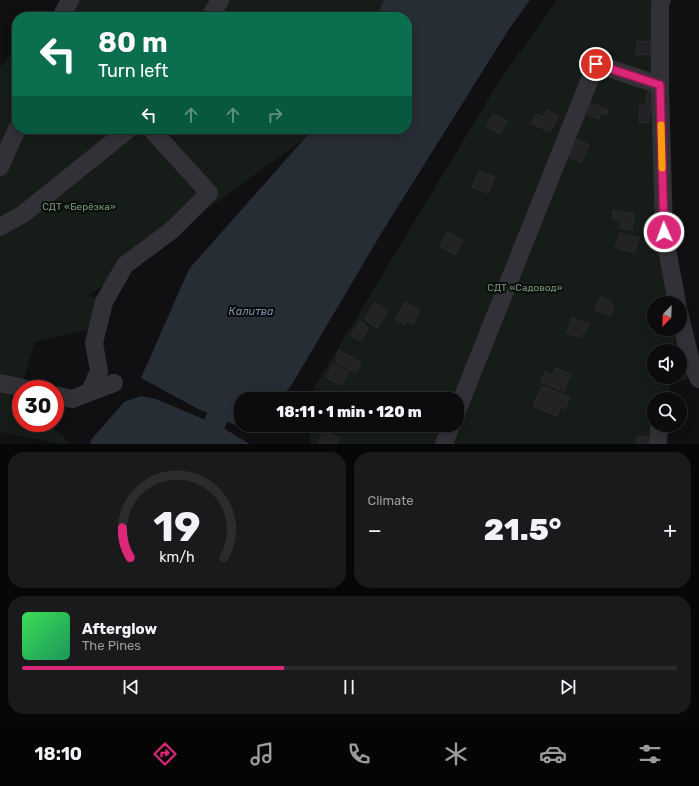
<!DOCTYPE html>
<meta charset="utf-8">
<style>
body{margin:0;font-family:Rubik,sans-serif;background:#1a1a1c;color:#f1f3f6;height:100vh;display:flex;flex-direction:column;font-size:15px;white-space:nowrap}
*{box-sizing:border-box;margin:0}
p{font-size:13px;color:#9a9b9e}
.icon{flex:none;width:22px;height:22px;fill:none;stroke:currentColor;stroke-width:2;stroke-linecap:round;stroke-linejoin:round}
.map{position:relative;height:444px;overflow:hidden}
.sheet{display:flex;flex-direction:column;gap:8px;padding:8px;background:#070708;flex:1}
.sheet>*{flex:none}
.hud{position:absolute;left:12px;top:12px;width:400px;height:122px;border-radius:16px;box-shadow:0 2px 10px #0003,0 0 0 1px #2c2c2e;background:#0b6e4f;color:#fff;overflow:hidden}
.needle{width:26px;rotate:203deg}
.tools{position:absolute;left:647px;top:296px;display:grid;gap:8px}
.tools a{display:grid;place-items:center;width:40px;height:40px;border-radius:50%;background:#0c0c0e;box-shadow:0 2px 10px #0003,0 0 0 1px #2c2c2e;font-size:20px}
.speed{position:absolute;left:12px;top:380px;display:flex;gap:8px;font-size:20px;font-weight:700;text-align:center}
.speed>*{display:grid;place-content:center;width:52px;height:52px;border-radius:50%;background:#0c0c0e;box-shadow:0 2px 10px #0003,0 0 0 1px #2c2c2e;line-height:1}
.speed .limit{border:6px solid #d22;background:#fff;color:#111}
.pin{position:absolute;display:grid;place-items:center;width:34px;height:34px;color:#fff;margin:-17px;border:2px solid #fff;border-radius:50%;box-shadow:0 1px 4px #0007}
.me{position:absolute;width:44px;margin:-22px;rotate:358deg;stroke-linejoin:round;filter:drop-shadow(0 0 3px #0008)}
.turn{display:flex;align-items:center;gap:14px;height:84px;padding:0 20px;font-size:18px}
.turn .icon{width:52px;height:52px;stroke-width:2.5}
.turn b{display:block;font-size:28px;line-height:34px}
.lanes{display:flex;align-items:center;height:38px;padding:0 20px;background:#0003;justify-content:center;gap:20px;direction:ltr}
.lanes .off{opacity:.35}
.big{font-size:30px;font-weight:800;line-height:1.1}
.sheet .widget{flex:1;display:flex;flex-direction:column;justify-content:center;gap:6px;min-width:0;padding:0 14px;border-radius:16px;background:#1a1a1c}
.sheet .dial{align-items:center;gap:0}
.dial svg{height:104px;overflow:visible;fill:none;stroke:#2c2c2e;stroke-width:7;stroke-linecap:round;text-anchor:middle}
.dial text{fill:#f1f3f6;stroke:none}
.song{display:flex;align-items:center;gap:12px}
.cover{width:48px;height:48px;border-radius:6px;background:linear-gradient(135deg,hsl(130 70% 55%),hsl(150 70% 35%))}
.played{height:4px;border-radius:2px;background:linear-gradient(90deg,#db2777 40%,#2c2c2e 40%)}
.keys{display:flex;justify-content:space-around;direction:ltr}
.heat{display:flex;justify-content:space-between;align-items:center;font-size:22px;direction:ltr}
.sheet .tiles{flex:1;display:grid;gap:8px;grid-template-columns:1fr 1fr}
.widget:last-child{grid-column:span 2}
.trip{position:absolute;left:234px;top:392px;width:230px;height:40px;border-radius:16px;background:#0c0c0e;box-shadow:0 2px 10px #0003,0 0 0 1px #2c2c2e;font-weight:800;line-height:40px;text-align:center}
.tab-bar{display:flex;height:64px;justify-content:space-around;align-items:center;background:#050506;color:#9a9b9e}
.tab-bar .icon{width:28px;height:28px}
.tab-bar .selected{color:#db2777}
.tab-bar b{font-size:18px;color:#f1f3f6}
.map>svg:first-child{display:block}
.green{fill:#161c18;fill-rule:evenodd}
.water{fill:#272d35}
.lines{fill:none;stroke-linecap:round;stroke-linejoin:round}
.river{stroke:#272d35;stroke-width:22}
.building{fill:#232326;stroke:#2a2a2e}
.minor{stroke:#313137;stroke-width:18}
.route-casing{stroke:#8e194d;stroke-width:10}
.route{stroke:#db2777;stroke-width:7}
.slow{stroke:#f59e0b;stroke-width:7}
.labels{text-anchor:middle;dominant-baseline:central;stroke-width:4;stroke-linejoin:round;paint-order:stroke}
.park-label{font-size:10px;fill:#779e7d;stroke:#0b0b0c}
.water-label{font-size:11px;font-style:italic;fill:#7790af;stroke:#0b0b0c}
</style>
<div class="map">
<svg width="699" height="444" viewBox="0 0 699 444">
<rect width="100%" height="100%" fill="#101012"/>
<g class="green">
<path d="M69,0H389L379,17H72L76,7Z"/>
<path d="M557,0H666L672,228L699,365V376L671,384L669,399H654V425L664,444H309L311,425H457V399H313L314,388L500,80ZM654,303H680V329H654ZM654,351H680V377H654Z"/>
<path d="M17,49V106L13,114L17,118V129H311L305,138L88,296L98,298L90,329L35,342L24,378L9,389L13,406L21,412V423C48,423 51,424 70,444H59L0,432V67Z"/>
</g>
<g class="water">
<path d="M384,0H530L509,29L382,232L291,386L279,399H241V425H255L249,431L198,409L141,378L189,269L313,129H407V17H376Z"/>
<path d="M141,396L156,399L220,426L250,444H90L91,440L124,402Z"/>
</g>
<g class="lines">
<path class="river" d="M204,444L231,391"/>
</g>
<g class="building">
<path d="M637,41L653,42L652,55L636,54Z"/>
<path d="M647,92H653V114L650,113L649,123L639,122L640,105H646Z"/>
<path d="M591,103L608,110L606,115L601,113L599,119L587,114Z"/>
<path d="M547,110L558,116L550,132L531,123L536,114L543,117Z"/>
<path d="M493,114L507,121L500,134L486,126Z"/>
<path d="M577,139L589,145L581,162L569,157Z"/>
<path d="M479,171L495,177L488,193L472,187Z"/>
<path d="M613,210L634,214L632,230L620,228L621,221L612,219Z"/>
<path d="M448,232L463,240L455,255L440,246Z"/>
<path d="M620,233L639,238L634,253L615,247Z"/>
<path d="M600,297L611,301L610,305L614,307L611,316L595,310Z"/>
<path d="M405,302L420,311L413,324L406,321L404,325L395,319Z"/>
<path d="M375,303L388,312L377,328L364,319Z"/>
<path d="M572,318L589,324L585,334L582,332L580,337L567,333Z"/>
<path d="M360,321L369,328L361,341L351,335Z"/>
<path d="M338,350L361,363L356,373L336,362Z"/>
<path d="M334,364L349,372L341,385L326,377Z"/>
<path d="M555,368L571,374L564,391L541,382L545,371L553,375Z"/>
<path d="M542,386L570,397L565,409L560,407L557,416L533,406Z"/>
<path d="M324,431L339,438L337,444H317Z"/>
<path d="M637,436L651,438V444H636Z"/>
</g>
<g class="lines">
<g class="minor">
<path d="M662,0L660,4V85L664,233L677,303"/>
<path d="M61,17L70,0"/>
<path d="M210,17L220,0"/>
<path d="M0,167L17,129"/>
<path d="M0,227L23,214L129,129"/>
<path d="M680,316L691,362L699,379"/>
<path d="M0,383L28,389"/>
<path d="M90,391L99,371L94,343L104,302L125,265L172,230L209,193L151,129"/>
<path d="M55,395L72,399L114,383"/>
<path d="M457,411L596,64L660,85"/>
<path d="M444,444L451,425"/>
<path d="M658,444L659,428"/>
</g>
</g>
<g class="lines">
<g class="route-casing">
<path id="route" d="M596,64L660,85L664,232"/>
</g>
<use href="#route" class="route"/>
<path class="slow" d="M661,125L662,168"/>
</g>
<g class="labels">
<g class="park-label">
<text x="79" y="207">СДТ «Берёзка»</text>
<text x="525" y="288">СДТ «Садовод»</text>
</g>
<g class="water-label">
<text x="251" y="311">Калитва</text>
</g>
</g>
</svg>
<div class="tools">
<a><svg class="needle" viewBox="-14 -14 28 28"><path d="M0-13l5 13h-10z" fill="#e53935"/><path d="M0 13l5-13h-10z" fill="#9a9b9e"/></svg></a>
<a><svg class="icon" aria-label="sound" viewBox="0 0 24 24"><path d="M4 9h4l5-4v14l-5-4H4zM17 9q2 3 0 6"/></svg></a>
<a><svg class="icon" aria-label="search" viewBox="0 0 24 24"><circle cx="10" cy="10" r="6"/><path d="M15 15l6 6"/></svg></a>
</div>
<div class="speed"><div class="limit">30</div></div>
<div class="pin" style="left:596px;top:64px;background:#d93025"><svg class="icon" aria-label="arrive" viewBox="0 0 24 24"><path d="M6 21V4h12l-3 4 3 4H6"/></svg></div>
<svg class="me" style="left:664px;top:232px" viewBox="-20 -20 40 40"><circle r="17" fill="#db2777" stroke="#fff" stroke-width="3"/><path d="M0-11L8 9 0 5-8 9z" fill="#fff"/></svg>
<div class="trip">18:11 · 1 min · 120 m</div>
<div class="hud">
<div class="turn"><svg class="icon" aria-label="left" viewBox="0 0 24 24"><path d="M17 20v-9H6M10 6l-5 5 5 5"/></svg><div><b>80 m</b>Turn left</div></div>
<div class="lanes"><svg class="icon" aria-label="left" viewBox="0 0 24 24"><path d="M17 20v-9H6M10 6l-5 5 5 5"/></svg><svg class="icon off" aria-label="ahead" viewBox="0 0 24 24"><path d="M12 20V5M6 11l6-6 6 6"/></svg><svg class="icon off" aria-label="ahead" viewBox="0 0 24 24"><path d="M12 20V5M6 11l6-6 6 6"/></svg><svg class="icon off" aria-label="right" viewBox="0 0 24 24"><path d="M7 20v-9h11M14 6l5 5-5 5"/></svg></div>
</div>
</div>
<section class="sheet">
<div class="tiles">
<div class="widget dial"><svg viewBox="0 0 100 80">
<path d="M14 69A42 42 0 1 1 86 69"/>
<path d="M14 69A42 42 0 0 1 8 46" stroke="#db2777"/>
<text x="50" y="56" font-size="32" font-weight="700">19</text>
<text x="50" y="72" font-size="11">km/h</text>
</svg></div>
<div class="widget"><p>Climate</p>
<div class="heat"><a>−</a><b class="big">21.5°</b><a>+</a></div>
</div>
<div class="widget">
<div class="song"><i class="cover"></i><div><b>Afterglow</b><p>The Pines</p></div></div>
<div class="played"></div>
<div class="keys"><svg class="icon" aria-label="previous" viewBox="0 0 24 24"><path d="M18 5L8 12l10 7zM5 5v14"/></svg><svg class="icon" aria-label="pause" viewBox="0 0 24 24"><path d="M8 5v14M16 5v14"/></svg><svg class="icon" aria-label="next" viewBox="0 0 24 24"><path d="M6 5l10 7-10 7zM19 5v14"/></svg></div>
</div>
</div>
</section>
<nav class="tab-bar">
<b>18:10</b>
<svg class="icon selected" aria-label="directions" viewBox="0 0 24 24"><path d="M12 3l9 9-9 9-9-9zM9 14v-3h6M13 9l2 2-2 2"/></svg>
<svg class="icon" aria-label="music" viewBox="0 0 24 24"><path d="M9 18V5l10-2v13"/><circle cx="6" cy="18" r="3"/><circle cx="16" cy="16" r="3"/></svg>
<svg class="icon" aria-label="phone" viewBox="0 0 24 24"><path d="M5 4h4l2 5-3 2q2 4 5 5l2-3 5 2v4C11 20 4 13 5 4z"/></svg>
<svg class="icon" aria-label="climate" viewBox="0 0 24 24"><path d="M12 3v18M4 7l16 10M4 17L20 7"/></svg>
<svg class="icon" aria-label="car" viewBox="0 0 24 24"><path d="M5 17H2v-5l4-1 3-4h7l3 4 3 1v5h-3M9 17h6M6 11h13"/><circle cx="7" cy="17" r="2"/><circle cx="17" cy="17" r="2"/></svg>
<svg class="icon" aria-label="filters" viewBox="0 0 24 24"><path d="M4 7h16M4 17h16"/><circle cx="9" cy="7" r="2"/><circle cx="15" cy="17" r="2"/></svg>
</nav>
